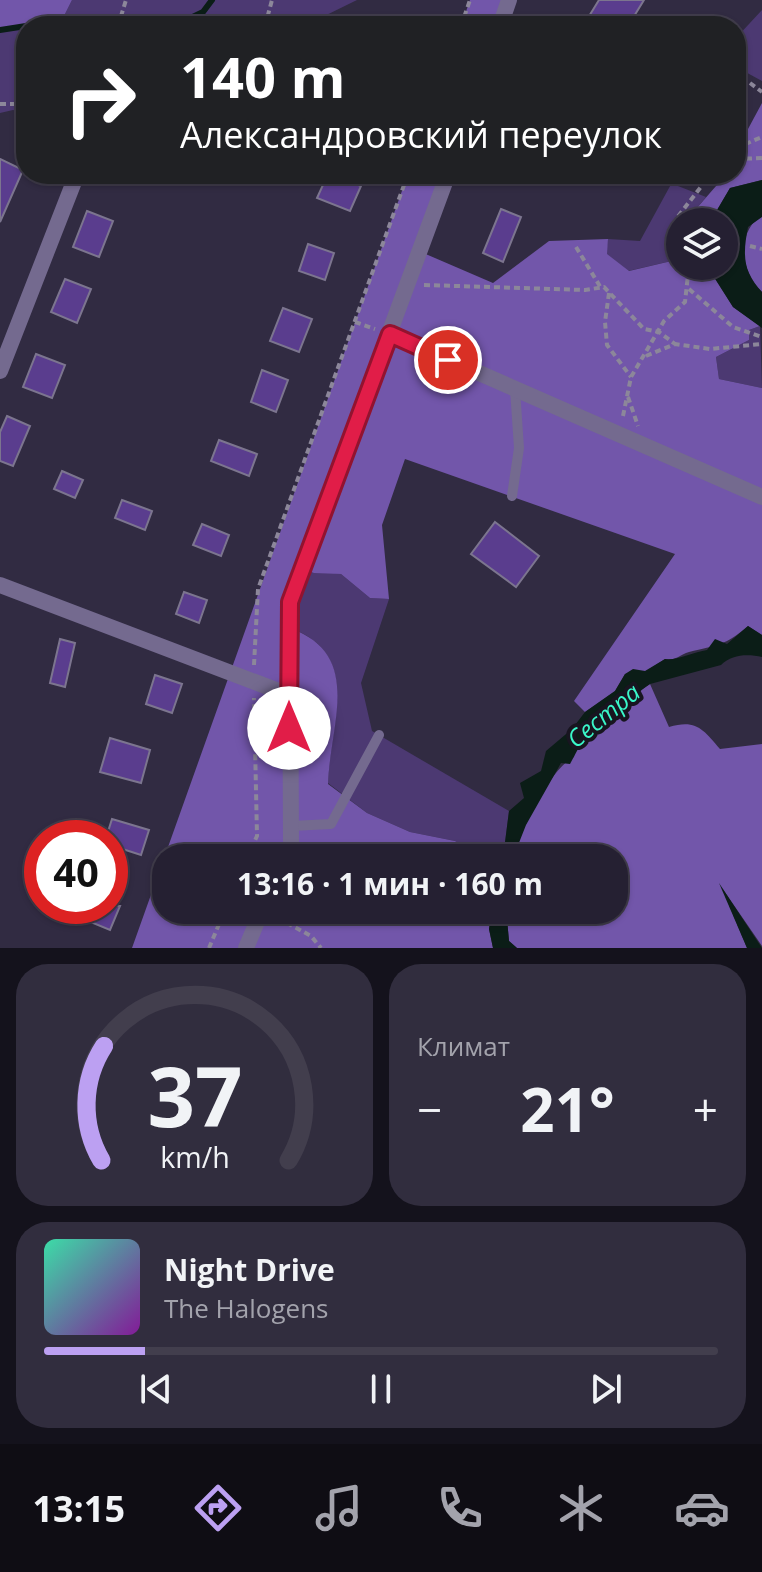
<!DOCTYPE html>
<html lang="ru">
<meta charset="utf-8">
<style>
body{margin:0;font-family:"Open Sans",sans-serif;background:#312d3e;color:#f1f3f6;height:100vh;display:flex;flex-direction:column;font-size:30px;white-space:nowrap}
*{box-sizing:border-box;margin:0}
p{font-size:26px;color:#a3a3ac}
.icon{flex:none;width:44px;height:44px;fill:none;stroke:currentColor;stroke-width:2;stroke-linecap:round;stroke-linejoin:round}
.map{position:relative;height:948px;overflow:hidden}
.details{display:flex;flex-direction:column;gap:16px;padding:16px;background:#14121c;flex:1}
.details>*{flex:none}
.hud{position:absolute;left:16px;top:16px;width:730px;height:168px;border-radius:32px;box-shadow:0 2px 6px #0004,0 0 0 2px #423e4d;background:#202124;color:#fff;overflow:hidden}
.tools{position:absolute;left:666px;top:208px;display:grid;gap:16px}
.tools a{display:grid;place-items:center;width:72px;height:72px;border-radius:50%;background:#252032;box-shadow:0 2px 6px #0004,0 0 0 2px #423e4d;font-size:40px}
.speed{position:absolute;left:24px;top:820px;display:flex;gap:16px;font-size:40px;font-weight:700;text-align:center}
.speed>*{display:grid;place-content:center;width:104px;height:104px;border-radius:50%;background:#252032;box-shadow:0 2px 6px #0004,0 0 0 2px #423e4d;line-height:1}
.speed .limit{border:12px solid #d22;background:#fff;color:#111}
.pin{position:absolute;display:grid;place-items:center;width:68px;height:68px;color:#fff;margin:-34px;border:4px solid #fff;border-radius:50%;box-shadow:0 2px 8px #0007}
.me{position:absolute;width:88px;margin:-44px;rotate:0deg;stroke-linejoin:round;filter:drop-shadow(0 0 6px #0008)}
.turn{display:flex;align-items:center;gap:28px;height:168px;padding:0 32px;font-size:36px}
.turn .icon{width:104px;height:104px;stroke-width:2.5}
.turn b{display:block;font-size:56px;line-height:68px}
.big{font-size:60px;font-weight:700;line-height:1.1}
.details .card{flex:1;display:flex;flex-direction:column;justify-content:center;gap:12px;min-width:0;padding:0 28px;border-radius:32px;background:#312d3e}
.details .dial{align-items:center;gap:0}
.dial svg{height:208px;overflow:visible;fill:none;stroke:#423e4d;stroke-width:7;stroke-linecap:round;text-anchor:middle}
.dial text{fill:#f1f3f6;stroke:none}
.song{display:flex;align-items:center;gap:24px}
.cover{width:96px;height:96px;border-radius:12px;background:linear-gradient(135deg,hsl(160 70% 55%),hsl(290 70% 35%))}
.played{height:8px;border-radius:4px;background:linear-gradient(90deg,#bca0f2 15%,#423e4d 15%)}
.keys{display:flex;justify-content:space-around;direction:ltr}
.heat{display:flex;justify-content:space-between;align-items:center;font-size:44px;direction:ltr}
.details .tiles{flex:1;display:grid;gap:16px;grid-template-columns:1fr 1fr}
.card:last-child{grid-column:span 2}
.trip{position:absolute;left:152px;top:844px;width:476px;height:80px;border-radius:32px;background:#252032;box-shadow:0 2px 6px #0004,0 0 0 2px #423e4d;font-weight:700;line-height:80px;text-align:center}
.tabs{display:flex;height:128px;justify-content:space-around;align-items:center;background:#0f0d14;color:#a3a3ac}
.tabs .icon{width:56px;height:56px}
.tabs .on{color:#bca0f2}
.tabs b{font-size:36px;color:#f1f3f6}
.map>svg:first-child{display:block}
.green{fill:#4c3972}
.forest{fill:#7256aa}
.water{fill:#0b1d17}
.lines{fill:none;stroke-linecap:round;stroke-linejoin:round}
.stream{stroke:#0b1d17;stroke-width:6}
.building{fill:#5a3d8e;stroke:#7c758f;stroke-width:2}
.path{stroke:#8c879a;stroke-width:4;stroke-dasharray:6 4;stroke-linecap:butt}
.service{stroke:#746a8f;stroke-width:10}
.minor{stroke:#746a8f;stroke-width:16}
.tertiary{stroke:#746a8f;stroke-width:16}
.route-casing{stroke:#92132f;stroke-width:20}
.route{stroke:#e11d48;stroke-width:14}
.labels{text-anchor:middle;dominant-baseline:central;stroke-width:8;stroke-linejoin:round;paint-order:stroke}
.water-label{font-size:24px;font-style:italic;fill:#3af7c9;stroke:#181520}
</style>
<div class="map">
<svg width="762" height="948" viewBox="0 0 762 948">
<rect width="100%" height="100%" fill="#312b42"/>
<g class="green">
<path d="M72,0H357L304,26H243L240,21L235,26H59Z"/>
<path d="M762,10V81L740,69L736,71V38Z"/>
<path d="M26,26V114L13,110L0,113V30Z"/>
<path d="M675,177L678,186L706,197L696,209L693,222H680V259L628,271L606,254L608,239L640,241Z"/>
<path d="M760,326L762,388L719,379L716,357L749,340V330Z"/>
<path d="M302,568L341,574L370,598L389,599L361,683L372,731L509,811L503,858H485L455,841L410,832L367,813L328,783C330,724 363,654 290,628Z"/>
</g>
<g class="forest">
<path d="M0,0H72L59,26L0,30Z"/>
<path d="M470,0H509L500,26H461Z"/>
<path d="M762,103V180L730,188L710,222H693L696,209L723,178L721,174H736V135L748,129Z"/>
<path d="M408,174H448L421,252L493,283L549,241L608,239L607,254L629,271L680,259V266H707L733,307L760,326L749,330V340L716,357L719,379L762,388V493L399,332L391,346L397,345L762,501V635L748,626C725,646 717,645 689,652C679,655 676,661 665,659L645,672L625,674L615,691L585,712L574,701L675,554L405,459L382,525L389,599L370,598L341,574L314,573L302,568L290,628C364,655 330,723 328,784L367,813L410,832L455,841L485,858H166V910H492L489,929L493,948H132Z"/>
<path d="M758,217H762V292C741,270 736,240 758,217Z"/>
<path d="M650,684L669,727C696,719 703,729 720,749L762,744V946L722,888L747,948H517L509,941L507,919L513,910H614V858H513C519,833 551,767 574,757L575,749L587,731C616,727 628,697 650,684Z"/>
</g>
<g class="water">
<path d="M762,180V217L748,227C743,253 742,271 762,292V328L733,307L707,266H724V222H710L730,188Z"/>
<path d="M748,626L762,635V657C748,654 732,654 721,665L650,684C628,697 616,727 587,732L570,764L561,763L526,825L513,858H503L509,811L524,798L520,783L541,771L546,751L572,729L585,712L615,691L625,674L633,669L645,671L665,659C677,661 693,652 707,650L715,639L727,644Z"/>
<path d="M719,883L762,948H747Z"/>
<path d="M492,910H513L507,919L509,941L517,948H493L489,929Z"/>
</g>
<g class="lines">
<g class="stream">
<path d="M174,26L203,12L212,0"/>
<path d="M0,30L26,26"/>
</g>
</g>
<g class="building">
<path d="M599,0H644L628,26H583Z"/>
<path d="M0,159L23,170L0,222Z"/>
<path d="M328,174L361,186L350,211L317,198Z"/>
<path d="M501,209L521,217L503,262L483,253Z"/>
<path d="M87,211L113,221L99,257L73,247Z"/>
<path d="M308,244L334,253L325,280L299,271Z"/>
<path d="M65,279L91,289L77,323L51,312Z"/>
<path d="M283,308L312,319L299,352L270,341Z"/>
<path d="M36,354L65,365L52,398L23,387Z"/>
<path d="M262,370L288,380L276,412L251,402Z"/>
<path d="M7,416L30,426L13,466L0,461V432Z"/>
<path d="M219,440L257,454L249,476L211,461Z"/>
<path d="M62,471L83,480L75,498L54,489Z"/>
<path d="M122,500L152,511L145,530L115,518Z"/>
<path d="M495,522L539,556L516,587L471,554Z"/>
<path d="M202,524L229,535L221,556L193,545Z"/>
<path d="M184,592L207,600L199,623L176,614Z"/>
<path d="M60,639L75,643L65,687L50,683Z"/>
<path d="M155,675L182,684L172,713L146,704Z"/>
<path d="M110,738L150,750L141,783L100,772Z"/>
<path d="M112,819L149,830L141,855L110,845V838H106Z"/>
<path d="M52,906H120L110,930Z"/>
</g>
<g class="lines">
<g class="path">
<path d="M118,26L126,0"/>
<path d="M265,26L272,0"/>
<path d="M461,26L470,0"/>
<path d="M742,77L762,92"/>
<path d="M0,104H26"/>
<path d="M736,148L762,137"/>
<path d="M736,159L762,158"/>
<path d="M680,235L676,219L711,174"/>
<path d="M750,246L762,249"/>
<path d="M576,247L601,288"/>
<path d="M424,285L585,290L604,287L644,329L659,332L675,344"/>
<path d="M689,289L733,327L762,337"/>
<path d="M609,293L605,322L607,345L631,377"/>
<path d="M355,322L375,329"/>
<path d="M646,356L675,344L710,349L762,344"/>
<path d="M628,397L638,426"/>
<path d="M623,416L631,377L664,321L685,302L689,266"/>
<path d="M254,665L258,589L408,174"/>
<path d="M247,858L257,836L254,698"/>
<path d="M278,918L311,936L321,948"/>
<path d="M209,948L225,910"/>
</g>
<g class="service">
<path d="M512,496L519,448L515,389"/>
<path d="M291,826L331,824L379,735"/>
</g>
<g class="minor">
<path d="M390,334L762,497"/>
<path d="M0,371L77,174"/>
<path d="M0,585L289,695"/>
</g>
<g class="tertiary">
<path d="M500,26L509,0"/>
<path d="M285,858L291,844L290,602L448,174"/>
<path d="M246,948L262,910"/>
</g>
</g>
<g class="lines">
<g class="route-casing">
<path id="route" d="M289,728L290,602L390,334L448,360"/>
</g>
<use href="#route" class="route"/>
</g>
<g class="labels">
<g class="water-label">
<text transform="translate(603 715) rotate(-39)">Сестра</text>
</g>
</g>
</svg>
<div class="tools">
<a><svg class="icon" aria-label="layers" viewBox="0 0 24 24"><path d="M12 4l9 5-9 5-9-5zM3 14l9 5 9-5"/></svg></a>
</div>
<div class="speed"><div class="limit">40</div></div>
<div class="pin" style="left:448px;top:360px;background:#d93025"><svg class="icon" aria-label="arrive" viewBox="0 0 24 24"><path d="M6 21V4h12l-3 4 3 4H6"/></svg></div>
<svg class="me" style="left:289px;top:728px" viewBox="-20 -20 40 40"><circle r="19" fill="#fff"/><path d="M0-13L10 11 0 6-10 11z" fill="#e11d48"/></svg>
<div class="trip">13:16 · 1 мин · 160 m</div>
<div class="hud">
<div class="turn"><svg class="icon" aria-label="right" viewBox="0 0 24 24"><path d="M7 20v-9h11M14 6l5 5-5 5"/></svg><div><b>140 m</b>Александровский переулок</div></div>
</div>
</div>
<section class="details">
<div class="tiles">
<div class="card dial"><svg viewBox="0 0 100 80">
<path d="M14 69A42 42 0 1 1 86 69"/>
<path d="M14 69A42 42 0 0 1 15 25" stroke="#bca0f2"/>
<text x="50" y="56" font-size="32" font-weight="700">37</text>
<text x="50" y="72" font-size="11">km/h</text>
</svg></div>
<div class="card"><p>Климат</p>
<div class="heat"><a>−</a><b class="big">21°</b><a>+</a></div>
</div>
<div class="card">
<div class="song"><i class="cover"></i><div><b>Night Drive</b><p>The Halogens</p></div></div>
<div class="played"></div>
<div class="keys"><svg class="icon" aria-label="previous" viewBox="0 0 24 24"><path d="M18 5L8 12l10 7zM5 5v14"/></svg><svg class="icon" aria-label="pause" viewBox="0 0 24 24"><path d="M8 5v14M16 5v14"/></svg><svg class="icon" aria-label="next" viewBox="0 0 24 24"><path d="M6 5l10 7-10 7zM19 5v14"/></svg></div>
</div>
</div>
</section>
<nav class="tabs">
<b>13:15</b>
<svg class="icon on" aria-label="directions" viewBox="0 0 24 24"><path d="M12 3l9 9-9 9-9-9zM9 14v-3h6M13 9l2 2-2 2"/></svg>
<svg class="icon" aria-label="music" viewBox="0 0 24 24"><path d="M9 18V5l10-2v13"/><circle cx="6" cy="18" r="3"/><circle cx="16" cy="16" r="3"/></svg>
<svg class="icon" aria-label="phone" viewBox="0 0 24 24"><path d="M5 4h4l2 5-3 2q2 4 5 5l2-3 5 2v4C11 20 4 13 5 4z"/></svg>
<svg class="icon" aria-label="climate" viewBox="0 0 24 24"><path d="M12 3v18M4 7l16 10M4 17L20 7"/></svg>
<svg class="icon" aria-label="car" viewBox="0 0 24 24"><path d="M5 17H2v-5l4-1 3-4h7l3 4 3 1v5h-3M9 17h6M6 11h13"/><circle cx="7" cy="17" r="2"/><circle cx="17" cy="17" r="2"/></svg>
</nav>
